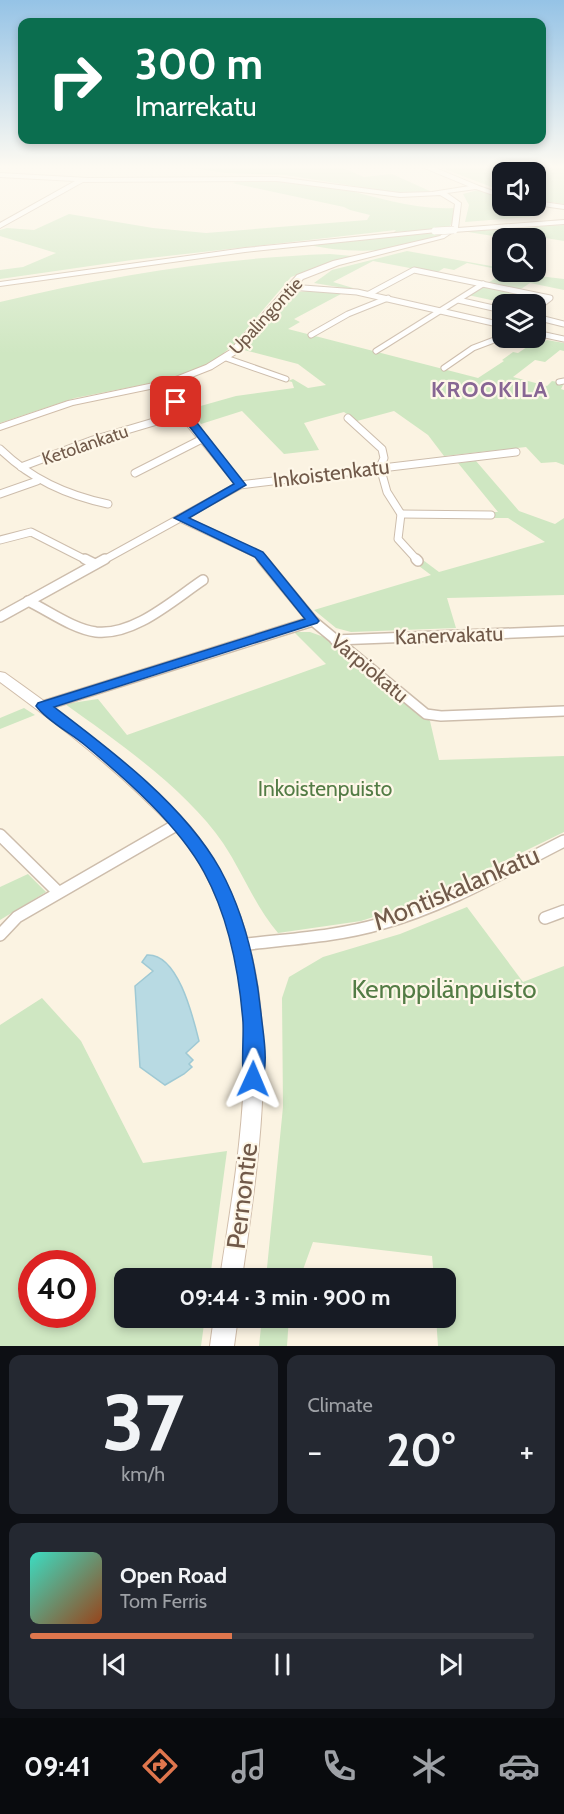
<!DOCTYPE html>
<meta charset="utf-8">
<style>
body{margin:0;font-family:Cabin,sans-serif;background:#242831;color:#f1f3f6;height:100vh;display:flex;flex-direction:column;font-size:22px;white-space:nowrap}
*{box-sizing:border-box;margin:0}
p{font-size:20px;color:#9ea1a6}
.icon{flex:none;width:33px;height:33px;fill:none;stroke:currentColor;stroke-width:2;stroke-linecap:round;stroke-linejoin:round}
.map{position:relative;height:1346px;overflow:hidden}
.sheet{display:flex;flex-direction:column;gap:9px;padding:9px;background:#0d0f14;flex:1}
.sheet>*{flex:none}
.hud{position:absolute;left:18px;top:18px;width:528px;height:126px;border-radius:12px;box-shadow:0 3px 9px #0003;background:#0b6e4f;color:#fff;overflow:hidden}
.buttons{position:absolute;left:492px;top:162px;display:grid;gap:12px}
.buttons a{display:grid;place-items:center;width:54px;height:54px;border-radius:12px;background:#171b24;box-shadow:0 3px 9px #0003;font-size:30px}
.speed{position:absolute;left:18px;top:1250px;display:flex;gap:12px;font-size:30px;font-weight:700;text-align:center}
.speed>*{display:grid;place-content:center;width:78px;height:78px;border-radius:50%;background:#171b24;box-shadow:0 3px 9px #0003;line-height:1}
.speed .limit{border:9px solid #d22;background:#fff;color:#111}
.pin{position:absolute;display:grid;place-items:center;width:51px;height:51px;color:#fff;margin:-26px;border-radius:12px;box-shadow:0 3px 9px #0006}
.me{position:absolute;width:66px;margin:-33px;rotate:1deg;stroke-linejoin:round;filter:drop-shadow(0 0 4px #0008)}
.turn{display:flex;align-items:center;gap:21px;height:126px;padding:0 18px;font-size:27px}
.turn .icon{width:78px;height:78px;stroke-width:2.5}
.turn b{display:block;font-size:42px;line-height:51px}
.big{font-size:45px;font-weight:700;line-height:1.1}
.sheet .card{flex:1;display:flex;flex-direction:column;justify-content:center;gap:9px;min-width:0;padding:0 21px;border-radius:12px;background:#242831}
.sheet .dial{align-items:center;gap:0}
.dial b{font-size:78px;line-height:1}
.song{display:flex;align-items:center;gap:18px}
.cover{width:72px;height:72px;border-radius:9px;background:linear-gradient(135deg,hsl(170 70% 55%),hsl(20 70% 35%))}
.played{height:6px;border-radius:3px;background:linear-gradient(90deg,#df764d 40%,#363941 40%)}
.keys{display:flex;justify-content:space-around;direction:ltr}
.heat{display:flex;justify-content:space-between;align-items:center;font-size:33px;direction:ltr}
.sheet .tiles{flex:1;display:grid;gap:9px;grid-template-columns:1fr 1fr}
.card:last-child{grid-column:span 2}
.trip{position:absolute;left:114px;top:1268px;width:342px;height:60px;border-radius:12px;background:#171b24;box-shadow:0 3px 9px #0003;font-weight:700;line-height:60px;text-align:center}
.tab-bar{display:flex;height:96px;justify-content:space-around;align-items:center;background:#090b0e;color:#9ea1a6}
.tab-bar .icon{width:42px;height:42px}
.tab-bar .on{color:#df764d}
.tab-bar b{font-size:27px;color:#f1f3f6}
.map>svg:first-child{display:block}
.green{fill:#cfe7c2;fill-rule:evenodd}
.water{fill:#b8dae3;stroke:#9fc9d4;stroke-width:1.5}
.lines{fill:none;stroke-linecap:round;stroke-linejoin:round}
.street-far4-casing{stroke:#cdbdac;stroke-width:6}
.street-far3-casing{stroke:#cdbdac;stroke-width:7}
.street-far2-casing{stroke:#cdbdac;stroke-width:9}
.street-far1-casing{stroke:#cdbdac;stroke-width:12}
.street-casing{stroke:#cdbdac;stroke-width:14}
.secondary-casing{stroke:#d0bdaa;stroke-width:2}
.street-far4{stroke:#fff;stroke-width:4.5}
.street-far3{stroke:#fff;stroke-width:5}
.street-far2{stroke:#fff;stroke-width:7}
.street-far1{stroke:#fff;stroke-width:9}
.street{stroke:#fff;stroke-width:11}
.secondary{fill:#fff;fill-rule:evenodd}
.rail{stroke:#b6a2c3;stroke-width:1.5;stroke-dasharray:4.5 3;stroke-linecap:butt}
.secondary-bridge-casing{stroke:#d0bdaa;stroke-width:8;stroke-linecap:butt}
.secondary-bridge{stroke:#fff;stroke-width:7}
.route{fill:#1a73e8;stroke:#114b97;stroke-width:1.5}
.labels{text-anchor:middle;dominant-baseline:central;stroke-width:4.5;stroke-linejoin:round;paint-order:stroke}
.far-street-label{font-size:18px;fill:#715a4a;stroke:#fef7e8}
.street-label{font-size:21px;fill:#715a4a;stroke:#fef7e8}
.park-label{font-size:21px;fill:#537c45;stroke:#fef7e8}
.far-district-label{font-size:22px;font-weight:bold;letter-spacing:1.5px;fill:#876694;stroke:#fef7e8}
.near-street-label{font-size:26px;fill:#715a4a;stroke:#fef7e8}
.near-park-label{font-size:26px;fill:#537c45;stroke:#fef7e8}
</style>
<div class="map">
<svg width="564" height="1346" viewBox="0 0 564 1346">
<rect width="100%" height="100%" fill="#fbf3e2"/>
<g class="green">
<path d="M104,166H338L364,177L392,174L432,192L398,193L285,175L226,173L186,167L131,168Z"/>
<path d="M437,166H564V204L536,200V172H502V191Z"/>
<path d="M245,180C276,180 309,182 338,188C377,197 414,210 454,208L453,221L448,229L394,232L396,230L132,260L0,279V270L23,267L56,253L0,236V230L7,228L34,230L69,214L153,228L206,233L367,220L370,215L350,210L344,207L232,183Z"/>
<path d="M478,190L502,197V206L536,204L547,206L538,214L529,217L465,222L469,205L463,194Z"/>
<path d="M564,225V241L533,236L499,237L462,231Z"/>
<path d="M445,232C414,254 346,254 310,245Z"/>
<path d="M407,251L502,268V270L467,263L454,270L444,268L436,273L373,261L333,282L353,288L350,289L314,283L332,270Z"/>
<path d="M330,254L352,256L291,277L234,344L215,361L197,370L157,382L75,398L0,423V302C108,276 219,258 330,254Z"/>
<path d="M506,272L564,279V290L530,283L518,291L486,284Z"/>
<path d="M484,285L516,292L500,302L468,295Z"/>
<path d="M311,291L341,294L294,319L300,322L288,329L478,378L504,361L502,360L513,352L518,353L530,345L537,347L547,340L564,343V351L560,350L545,362L535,360L513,377L547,386L552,381L564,383L561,389L564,390V465L556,462L541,463L526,447L444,456L428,435L394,411L357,421L344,412L304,423L319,450L284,454L242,411L201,424L190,409L236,396L294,388L292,382L288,381L293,379L308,388L326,385L298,364L244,350L297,292Z"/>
<path d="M476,461L519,511L555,524L564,518V595L447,598L456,628L351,632L336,628L314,610L431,575L415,563L423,560L439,572L545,542L508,518H470L469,512H498L458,463Z"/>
<path d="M294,632H310L324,637L430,721L439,760L564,756V832L422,901L361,921L278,933C255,906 243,873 223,843C188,791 117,741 65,704L98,699L127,735L326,664Z"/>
<path d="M24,708L35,715L0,729V718Z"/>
<path d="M28,874L46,892L0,920V887Z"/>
<path d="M467,907L523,982L564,966V1346H438L436,1317H446V1278H434L432,1256L313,1242L300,1278H266L283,1107L282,998L289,977L323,957L400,934Z"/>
<path d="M42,998L81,1041L143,1163L227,1151L210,1278H124V1317H205L201,1346H0V1025ZM32,1263H82V1314H32Z"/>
<path d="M262,1317H289L287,1346H259Z"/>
</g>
<path class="water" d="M147,955C178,953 193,1017 199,1041L186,1053L193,1060L189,1064L192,1067L184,1074L165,1085L140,1067L135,986L153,971L142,962Z"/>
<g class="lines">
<g class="street-far4-casing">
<path id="street-far4" d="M425,166L476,187"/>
</g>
<g class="street-far3-casing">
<g id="street-far3">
<path d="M290,287L357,292L502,325"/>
<path d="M369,294L414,270L550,298L536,309"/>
<path d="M458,300L502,310"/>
<path d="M536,317L564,324"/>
<path d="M536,333L564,339"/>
<path d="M311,335L348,314L388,298"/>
<path d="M376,351L483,284"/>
<path d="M226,358L286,379"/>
<path d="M444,368L473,348L502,337"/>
<path d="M559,382L564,381"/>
<path d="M159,385L170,398"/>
</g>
</g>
<g class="street-far2-casing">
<g id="street-far2">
<path d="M168,397L240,485"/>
<path d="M348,418L382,449L384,458L380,467L387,492L401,514L398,539L418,561"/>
<path d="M0,449C31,479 66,495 108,504"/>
<path d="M21,467L93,440L184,413"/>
<path d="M135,473L204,438"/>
<path d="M0,494L37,481"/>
<path d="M401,514L491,515"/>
<path d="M180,518L259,555L264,561"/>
<path d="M0,540L31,532L88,561"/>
<path d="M102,561L240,485L516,452"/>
</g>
</g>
<g class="street-far1-casing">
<g id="street-far1">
<path d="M85,559L95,564"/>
<path d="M262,559L313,621L426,714L441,716L564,711"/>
<path d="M416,559L418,561"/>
<path d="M28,601C49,611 73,629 96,632C134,636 173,600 203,580"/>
<path d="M0,617L105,559"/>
<path d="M335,640L564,631"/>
<path d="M43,706L313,621"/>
</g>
</g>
<g class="street-casing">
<g id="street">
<path d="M0,835L58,892"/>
<path d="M545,918L564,911"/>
<path d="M0,935L17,917L178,824"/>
<path d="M240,945C287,939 335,937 380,924C445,906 505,871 564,841"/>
</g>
</g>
<g class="secondary-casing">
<g id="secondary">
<path d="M0,173L88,178L277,177L400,193L432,192L476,185L502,194V198L476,189L447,193L461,203L458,228L564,220V224L453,232L444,238L339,265L303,279L236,354L212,369L174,384L73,405L0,430V424L68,401L168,380L206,365L230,350L297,275L333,261L440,236L452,226L455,204L440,195L400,197L277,181L83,182L0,228V223L75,181L0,177Z"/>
<path d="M536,201L564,205V209L536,205Z"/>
<path d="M435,229L437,232L245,252L0,286V282L245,248Z"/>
<path d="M0,672L5,673C56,709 106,746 151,788C167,803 183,817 196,834C293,960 262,1133 242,1278H220C241,1139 276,964 185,842C172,825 156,811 141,796C97,754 49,718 0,682Z"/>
<path d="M214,1317H238L234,1346H210Z"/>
</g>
</g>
<use href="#street-far4" class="street-far4"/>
<use href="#street-far3" class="street-far3"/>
<use href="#street-far2" class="street-far2"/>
<use href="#street-far1" class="street-far1"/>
<use href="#street" class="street"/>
<use href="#secondary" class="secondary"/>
<path class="rail" d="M0,167L3,166"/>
<g class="secondary-bridge-casing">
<path id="secondary-bridge" d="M435,231L454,230"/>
</g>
<use href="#secondary-bridge" class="secondary-bridge"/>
</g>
<linearGradient id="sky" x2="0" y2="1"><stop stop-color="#95c3e6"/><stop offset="0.47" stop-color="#fdfaf2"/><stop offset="1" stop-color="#fdfaf2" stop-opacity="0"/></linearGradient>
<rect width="564" height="354" fill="url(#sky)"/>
<path class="route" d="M172,400H179L246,485L189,518L263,552L319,621L317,623L54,707C112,751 184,805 220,869C244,913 256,964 261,1013C263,1034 270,1066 260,1086L253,1088L246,1086C240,1072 244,1039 243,1022C239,971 229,918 204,872C179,826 127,780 86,746C71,733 48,722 36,706L38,703L305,619L255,557L174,518L234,484L172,404Z"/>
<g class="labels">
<g class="far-street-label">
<text transform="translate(266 316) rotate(-47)">Upalingontie</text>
<text transform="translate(85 445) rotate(-19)">Ketolankatu</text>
</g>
<g class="street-label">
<text transform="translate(331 473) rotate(-7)">Inkoistenkatu</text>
<text transform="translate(449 635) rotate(-2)">Kanervakatu</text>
<text transform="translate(370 668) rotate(40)">Varpiokatu</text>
</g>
<g class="park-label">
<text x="325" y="788">Inkoistenpuisto</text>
</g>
<g class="far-district-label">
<text x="490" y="389">KROOKILA</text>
</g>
<g class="near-street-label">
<text transform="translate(456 888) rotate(-23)">Montiskalankatu</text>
<text transform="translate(242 1196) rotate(-83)">Pernontie</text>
</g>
<g class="near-park-label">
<text x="444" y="989">Kemppilänpuisto</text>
</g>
</g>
</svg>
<div class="buttons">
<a><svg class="icon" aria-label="sound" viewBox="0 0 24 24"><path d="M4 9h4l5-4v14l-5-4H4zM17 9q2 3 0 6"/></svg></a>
<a><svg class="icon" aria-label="search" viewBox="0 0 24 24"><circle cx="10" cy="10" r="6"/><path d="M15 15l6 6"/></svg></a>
<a><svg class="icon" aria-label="layers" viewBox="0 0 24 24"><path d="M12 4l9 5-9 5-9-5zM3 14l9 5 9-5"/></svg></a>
</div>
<div class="speed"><div class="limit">40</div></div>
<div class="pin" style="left:176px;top:402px;background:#d93025"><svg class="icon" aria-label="arrive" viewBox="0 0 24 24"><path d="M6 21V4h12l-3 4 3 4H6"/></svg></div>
<svg class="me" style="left:253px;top:1079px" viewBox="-20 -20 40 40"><path d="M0-17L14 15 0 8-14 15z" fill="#1a73e8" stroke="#fff" stroke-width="4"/></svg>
<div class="trip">09:44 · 3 min · 900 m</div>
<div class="hud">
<div class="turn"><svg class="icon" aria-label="right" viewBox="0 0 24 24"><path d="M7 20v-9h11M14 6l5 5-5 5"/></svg><div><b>300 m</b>Imarrekatu</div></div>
</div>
</div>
<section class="sheet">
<div class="tiles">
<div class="card dial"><b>37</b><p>km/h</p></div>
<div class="card"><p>Climate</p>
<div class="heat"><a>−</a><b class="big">20°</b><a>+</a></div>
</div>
<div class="card">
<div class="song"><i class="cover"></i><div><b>Open Road</b><p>Tom Ferris</p></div></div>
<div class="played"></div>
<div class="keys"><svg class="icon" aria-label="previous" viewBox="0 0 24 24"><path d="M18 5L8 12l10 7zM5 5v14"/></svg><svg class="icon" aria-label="pause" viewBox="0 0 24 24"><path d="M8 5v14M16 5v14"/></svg><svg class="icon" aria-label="next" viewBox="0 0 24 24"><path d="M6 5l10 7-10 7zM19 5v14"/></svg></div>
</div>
</div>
</section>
<nav class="tab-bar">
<b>09:41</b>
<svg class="icon on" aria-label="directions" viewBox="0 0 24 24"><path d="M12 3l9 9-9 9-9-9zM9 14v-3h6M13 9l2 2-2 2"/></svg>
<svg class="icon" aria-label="music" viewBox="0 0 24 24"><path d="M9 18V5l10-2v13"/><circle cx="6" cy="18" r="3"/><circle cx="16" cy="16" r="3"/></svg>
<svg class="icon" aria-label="phone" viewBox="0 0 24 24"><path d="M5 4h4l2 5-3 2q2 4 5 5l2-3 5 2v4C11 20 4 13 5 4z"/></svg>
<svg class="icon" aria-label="climate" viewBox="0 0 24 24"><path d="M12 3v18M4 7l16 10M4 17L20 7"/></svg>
<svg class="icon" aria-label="car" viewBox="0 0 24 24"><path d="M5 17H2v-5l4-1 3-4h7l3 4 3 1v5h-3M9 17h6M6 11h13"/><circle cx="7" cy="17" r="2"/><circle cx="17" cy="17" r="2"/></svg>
</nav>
